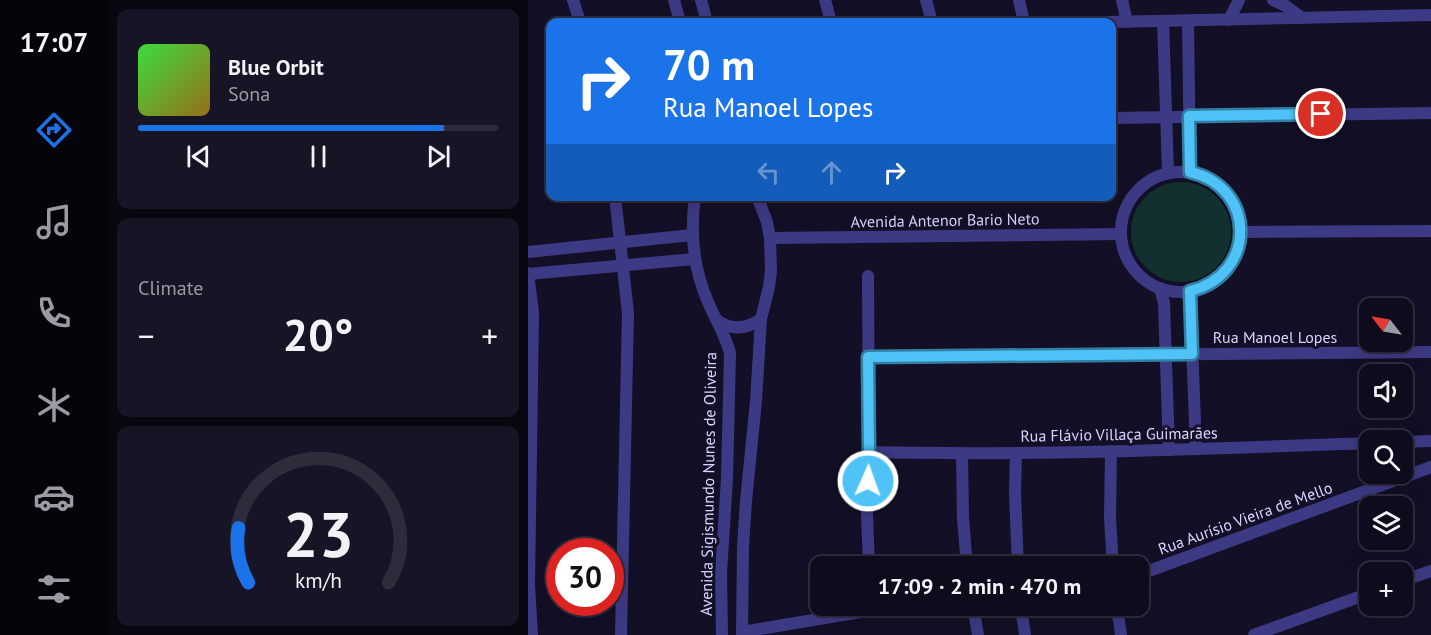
<!DOCTYPE html>
<meta charset="utf-8">
<style>
body{margin:0;font-family:"PT Sans",sans-serif;background:#171425;color:#f1f3f6;height:100vh;display:flex;flex-direction:column;font-size:22px;white-space:nowrap}
*{box-sizing:border-box;margin:0}
p{font-size:20px;color:#9b9ba3}
.icon{flex:none;width:33px;height:33px;fill:none;stroke:currentColor;stroke-width:2;stroke-linecap:round;stroke-linejoin:round}
.map{position:relative;flex:1;overflow:hidden}
.panel{display:flex;flex-direction:column;gap:9px;padding:9px;background:#08060f;width:420px}
.panel>*{flex:none}
.guide{position:absolute;left:18px;top:18px;width:570px;height:183px;border-radius:12px;box-shadow:0 6px 24px #0002,0 0 0 2px #2e2b3b;background:#1a73e8;color:#fff;overflow:hidden}
.needle{width:39px;rotate:301deg}
.tools{position:absolute;left:831px;top:298px;display:grid;gap:12px}
.tools a{display:grid;place-items:center;width:54px;height:54px;border-radius:12px;background:#0e0b1c;box-shadow:0 6px 24px #0002,0 0 0 2px #2e2b3b;font-size:30px}
.speed{position:absolute;left:18px;top:538px;display:flex;gap:12px;font-size:30px;font-weight:700;text-align:center}
.speed>*{display:grid;place-content:center;width:78px;height:78px;border-radius:50%;background:#0e0b1c;box-shadow:0 6px 24px #0002,0 0 0 2px #2e2b3b;line-height:1}
.speed .limit{border:9px solid #d22;background:#fff;color:#111}
.pin{position:absolute;display:grid;place-items:center;width:51px;height:51px;color:#fff;margin:-26px;border:3px solid #fff;border-radius:50%;box-shadow:0 2px 6px #0007}
.me{position:absolute;width:66px;margin:-33px;rotate:2deg;stroke-linejoin:round;filter:drop-shadow(0 0 4px #0008)}
.turn{display:flex;align-items:center;gap:21px;height:126px;padding:0 18px;font-size:27px}
.turn .icon{width:78px;height:78px;stroke-width:2.5}
.turn b{display:block;font-size:42px;line-height:51px}
.lanes{display:flex;align-items:center;height:57px;padding:0 18px;background:#0003;justify-content:center;gap:30px;direction:ltr}
.lanes .off{opacity:.35}
.big{font-size:45px;font-weight:700;line-height:1.1}
.panel .widget{flex:1;display:flex;flex-direction:column;justify-content:center;gap:9px;min-width:0;padding:0 21px;border-radius:12px;background:#171425}
.panel .dial{align-items:center;gap:0}
.dial svg{height:156px;overflow:visible;fill:none;stroke:#2e2b3b;stroke-width:7;stroke-linecap:round;text-anchor:middle}
.dial text{fill:#f1f3f6;stroke:none}
.song{display:flex;align-items:center;gap:18px}
.cover{width:72px;height:72px;border-radius:9px;background:linear-gradient(135deg,hsl(120 70% 55%),hsl(40 70% 35%))}
.played{height:6px;border-radius:3px;background:linear-gradient(90deg,#1a73e8 85%,#2e2b3b 85%)}
.keys{display:flex;justify-content:space-around;direction:ltr}
.heat{display:flex;justify-content:space-between;align-items:center;font-size:33px;direction:ltr}
.trip{position:absolute;left:282px;top:556px;width:339px;height:60px;border-radius:12px;background:#0e0b1c;box-shadow:0 6px 24px #0002,0 0 0 2px #2e2b3b;font-weight:700;line-height:60px;text-align:center}
main{display:flex;flex:1;min-height:0}
.tab-bar{display:flex;flex-direction:column;width:108px;justify-content:space-around;align-items:center;background:#06040b;color:#9b9ba3}
.tab-bar .icon{width:42px;height:42px}
.tab-bar .on{color:#1a73e8}
.tab-bar b{font-size:27px;color:#f1f3f6}
.map>svg:first-child{display:block}
.green{fill:#12302f}
.lines{fill:none;stroke-linecap:round;stroke-linejoin:round}
.minor{stroke:#3d3a85;stroke-width:12}
.route-casing{stroke:#337fa1;stroke-width:15}
.route{stroke:#4fc3f7;stroke-width:10}
.labels{text-anchor:middle;dominant-baseline:central;stroke-width:6;stroke-linejoin:round;paint-order:stroke}
.street-label{font-size:16px;fill:#d9d4ff;stroke:#130f26}
</style>
<main>
<nav class="tab-bar">
<b>17:07</b>
<svg class="icon on" aria-label="directions" viewBox="0 0 24 24"><path d="M12 3l9 9-9 9-9-9zM9 14v-3h6M13 9l2 2-2 2"/></svg>
<svg class="icon" aria-label="music" viewBox="0 0 24 24"><path d="M9 18V5l10-2v13"/><circle cx="6" cy="18" r="3"/><circle cx="16" cy="16" r="3"/></svg>
<svg class="icon" aria-label="phone" viewBox="0 0 24 24"><path d="M5 4h4l2 5-3 2q2 4 5 5l2-3 5 2v4C11 20 4 13 5 4z"/></svg>
<svg class="icon" aria-label="climate" viewBox="0 0 24 24"><path d="M12 3v18M4 7l16 10M4 17L20 7"/></svg>
<svg class="icon" aria-label="car" viewBox="0 0 24 24"><path d="M5 17H2v-5l4-1 3-4h7l3 4 3 1v5h-3M9 17h6M6 11h13"/><circle cx="7" cy="17" r="2"/><circle cx="17" cy="17" r="2"/></svg>
<svg class="icon" aria-label="filters" viewBox="0 0 24 24"><path d="M4 7h16M4 17h16"/><circle cx="9" cy="7" r="2"/><circle cx="15" cy="17" r="2"/></svg>
</nav>
<section class="panel">
<div class="widget">
<div class="song"><i class="cover"></i><div><b>Blue Orbit</b><p>Sona</p></div></div>
<div class="played"></div>
<div class="keys"><svg class="icon" aria-label="previous" viewBox="0 0 24 24"><path d="M18 5L8 12l10 7zM5 5v14"/></svg><svg class="icon" aria-label="pause" viewBox="0 0 24 24"><path d="M8 5v14M16 5v14"/></svg><svg class="icon" aria-label="next" viewBox="0 0 24 24"><path d="M6 5l10 7-10 7zM19 5v14"/></svg></div>
</div>
<div class="widget"><p>Climate</p>
<div class="heat"><a>−</a><b class="big">20°</b><a>+</a></div>
</div>
<div class="widget dial"><svg viewBox="0 0 100 80">
<path d="M14 69A42 42 0 1 1 86 69"/>
<path d="M14 69A42 42 0 0 1 9 41" stroke="#1a73e8"/>
<text x="50" y="56" font-size="32" font-weight="700">23</text>
<text x="50" y="72" font-size="11">km/h</text>
</svg></div>
</section>
<div class="map">
<svg width="903" height="635" viewBox="0 0 903 635">
<rect width="100%" height="100%" fill="#130f26"/>
<circle class="green" cx="653" cy="232" r="50"/>
<g class="lines">
<g class="minor">
<path d="M45,0L52,22"/>
<path d="M146,0L152,22"/>
<path d="M173,0L179,22"/>
<path d="M297,0L303,22"/>
<path d="M398,0L404,22"/>
<path d="M491,0L496,22"/>
<path d="M594,0L599,22"/>
<path d="M745,0L758,6L774,18"/>
<path d="M701,20L711,0"/>
<path d="M635,21L640,172"/>
<path d="M660,21L662,172"/>
<path d="M580,22L903,15"/>
<path d="M584,118L903,113"/>
<circle cx="653" cy="232" r="60"/>
<path d="M87,196L100,313L93,635"/>
<path d="M167,196C162,233 165,268 180,302C187,319 197,334 202,353L199,478L193,573L194,635"/>
<path d="M713,232L903,231"/>
<path d="M242,238L592,234"/>
<path d="M0,252L164,235"/>
<path d="M0,273L5,313L1,585L4,635"/>
<path d="M0,274L166,259"/>
<path d="M340,276L341,452L339,513L341,567"/>
<path d="M632,288L636,303L641,450"/>
<path d="M662,291L668,449"/>
<path d="M189,320C204,331 219,329 233,319"/>
<path d="M340,357L903,352"/>
<path d="M874,442L903,441"/>
<path d="M583,451L582,518L585,567"/>
<path d="M341,452C508,456 675,449 842,443"/>
<path d="M488,453L487,493L490,567"/>
<path d="M434,454L435,518L439,567"/>
<path d="M610,575L903,467"/>
<path d="M874,581L903,571"/>
<path d="M445,606L450,635"/>
<path d="M493,606L497,635"/>
<path d="M589,606L593,635"/>
<path d="M214,632L368,606"/>
<path d="M214,635L215,547L218,501L228,401L233,319L241,287L243,271L242,238L239,222L229,196"/>
<path d="M726,635L842,593"/>
</g>
</g>
<g class="lines">
<g class="route-casing">
<path id="route" d="M340,481L341,452L340,357L664,354L662,291C729,275 729,187 662,172L661,116L793,114"/>
</g>
<use href="#route" class="route"/>
</g>
<g class="labels">
<g class="street-label">
<text transform="translate(417 220) rotate(-1)">Avenida Antenor Bario Neto</text>
<text x="747" y="337">Rua Manoel Lopes</text>
<text transform="translate(591 434) rotate(-1)">Rua Flávio Villaça Guimarães</text>
<text transform="translate(180 484) rotate(-89)">Avenida Sigismundo Nunes de Oliveira</text>
<text transform="translate(717 518) rotate(-20)">Rua Aurísio Vieira de Mello</text>
</g>
</g>
</svg>
<div class="tools">
<a><svg class="needle" viewBox="-14 -14 28 28"><path d="M0-13l5 13h-10z" fill="#e53935"/><path d="M0 13l5-13h-10z" fill="#9b9ba3"/></svg></a>
<a><svg class="icon" aria-label="sound" viewBox="0 0 24 24"><path d="M4 9h4l5-4v14l-5-4H4zM17 9q2 3 0 6"/></svg></a>
<a><svg class="icon" aria-label="search" viewBox="0 0 24 24"><circle cx="10" cy="10" r="6"/><path d="M15 15l6 6"/></svg></a>
<a><svg class="icon" aria-label="layers" viewBox="0 0 24 24"><path d="M12 4l9 5-9 5-9-5zM3 14l9 5 9-5"/></svg></a>
<a>+</a>
</div>
<div class="speed"><div class="limit">30</div></div>
<div class="pin" style="left:793px;top:114px;background:#d93025"><svg class="icon" aria-label="arrive" viewBox="0 0 24 24"><path d="M6 21V4h12l-3 4 3 4H6"/></svg></div>
<svg class="me" style="left:340px;top:481px" viewBox="-20 -20 40 40"><circle r="17" fill="#4fc3f7" stroke="#fff" stroke-width="3"/><path d="M0-11L8 9 0 5-8 9z" fill="#fff"/></svg>
<div class="trip">17:09 · 2 min · 470 m</div>
<div class="guide">
<div class="turn"><svg class="icon" aria-label="right" viewBox="0 0 24 24"><path d="M7 20v-9h11M14 6l5 5-5 5"/></svg><div><b>70 m</b>Rua Manoel Lopes</div></div>
<div class="lanes"><svg class="icon off" aria-label="left" viewBox="0 0 24 24"><path d="M17 20v-9H6M10 6l-5 5 5 5"/></svg><svg class="icon off" aria-label="ahead" viewBox="0 0 24 24"><path d="M12 20V5M6 11l6-6 6 6"/></svg><svg class="icon" aria-label="right" viewBox="0 0 24 24"><path d="M7 20v-9h11M14 6l5 5-5 5"/></svg></div>
</div>
</div>
</main>
